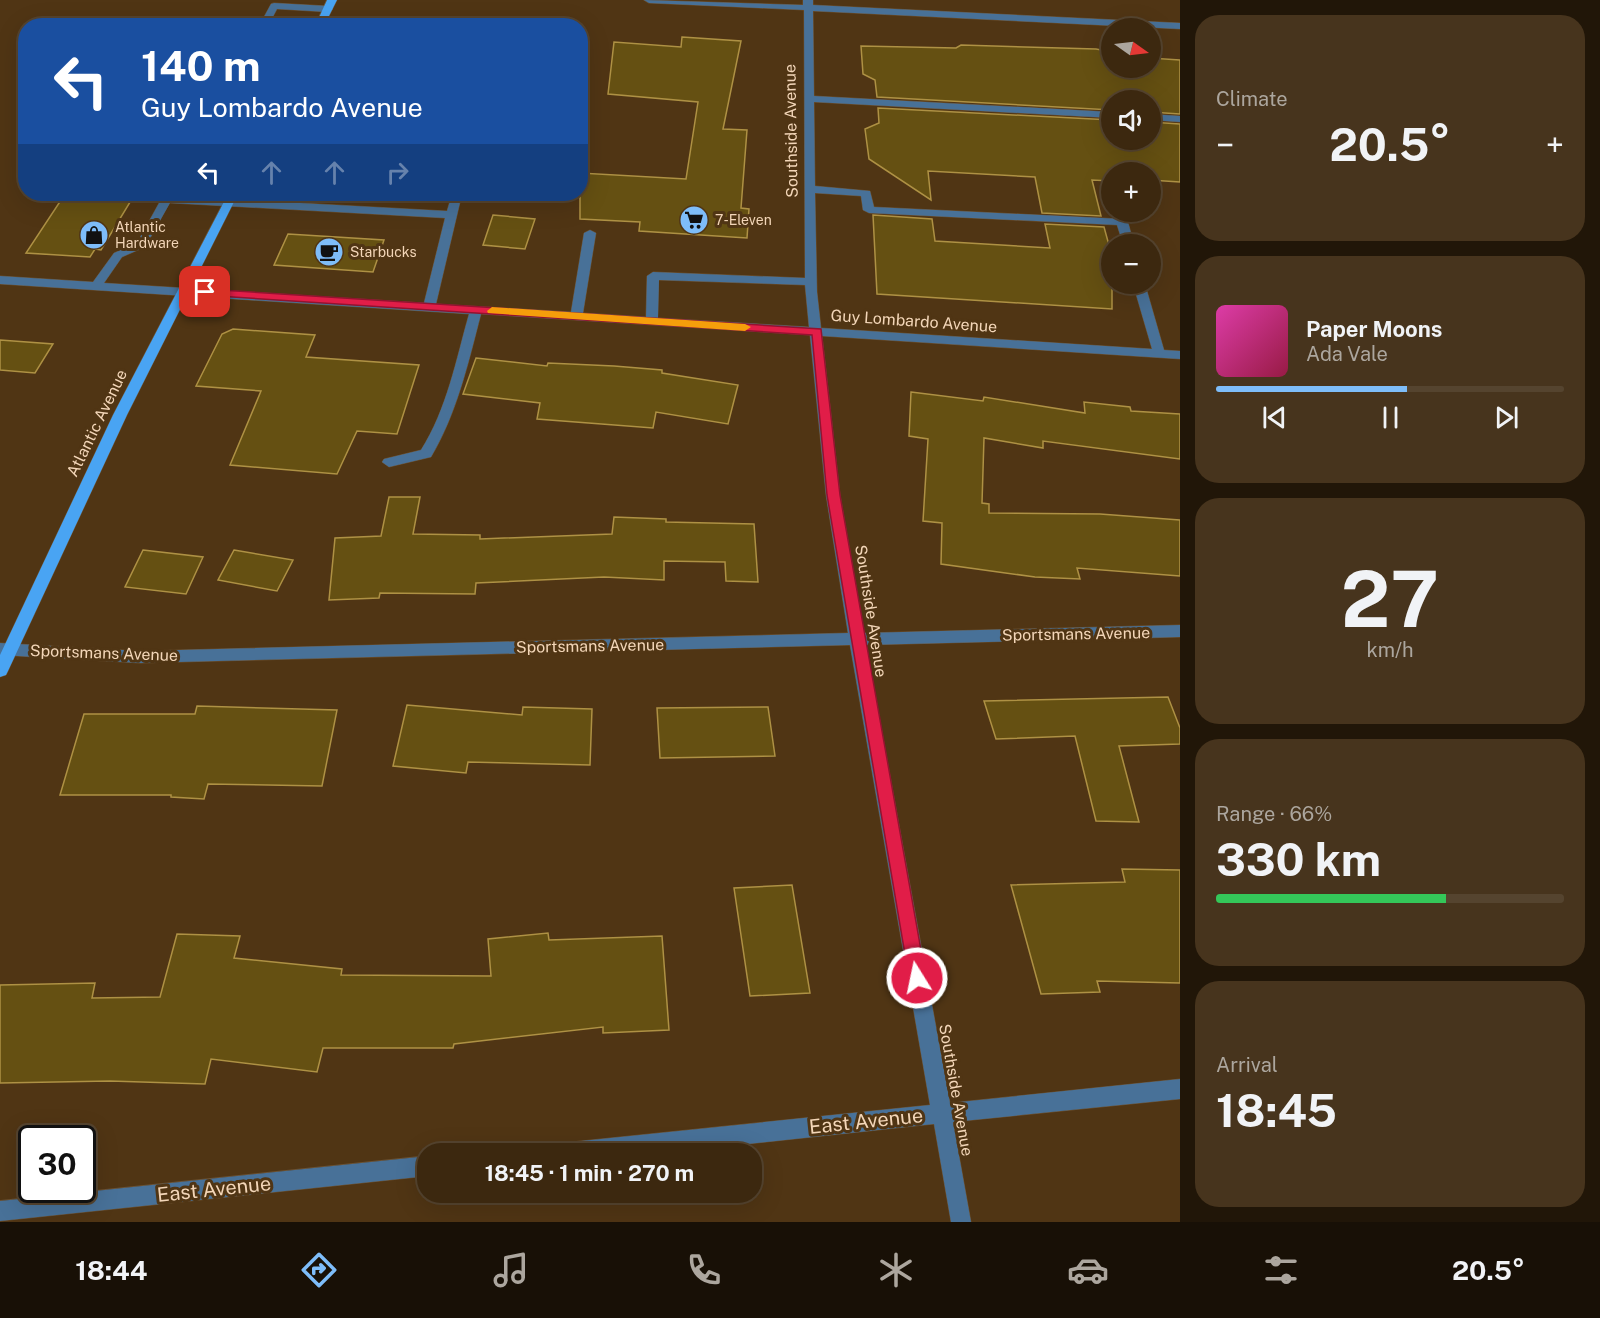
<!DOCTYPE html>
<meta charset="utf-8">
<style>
body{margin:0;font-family:"Public Sans",sans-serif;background:#47341d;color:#f1f3f6;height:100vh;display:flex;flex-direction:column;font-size:22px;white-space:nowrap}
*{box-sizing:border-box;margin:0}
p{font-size:20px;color:#aca69e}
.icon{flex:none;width:33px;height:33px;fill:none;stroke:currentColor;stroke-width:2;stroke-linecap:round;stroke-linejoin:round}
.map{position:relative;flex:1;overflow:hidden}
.side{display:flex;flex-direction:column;gap:15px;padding:15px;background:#211608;width:420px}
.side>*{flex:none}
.top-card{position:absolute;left:18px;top:18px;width:570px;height:183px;border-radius:24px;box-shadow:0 6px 24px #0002,0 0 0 2px #55442f;background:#1a4fa0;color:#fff;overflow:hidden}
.needle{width:39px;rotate:104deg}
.controls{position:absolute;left:1101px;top:18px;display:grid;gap:12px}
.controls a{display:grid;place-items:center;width:60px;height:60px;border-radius:50%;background:#3c280f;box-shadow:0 6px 24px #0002,0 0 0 2px #55442f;font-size:30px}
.speed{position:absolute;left:18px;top:1125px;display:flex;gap:12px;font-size:30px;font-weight:700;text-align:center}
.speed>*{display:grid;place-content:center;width:78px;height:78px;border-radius:50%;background:#3c280f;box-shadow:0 6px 24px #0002,0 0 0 2px #55442f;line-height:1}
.speed .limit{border:3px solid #111;border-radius:9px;background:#fff;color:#111}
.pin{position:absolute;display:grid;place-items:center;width:51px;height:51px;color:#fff;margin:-26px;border-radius:12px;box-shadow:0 3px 9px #0006}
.me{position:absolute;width:66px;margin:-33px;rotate:350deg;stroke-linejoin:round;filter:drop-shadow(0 0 4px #0008)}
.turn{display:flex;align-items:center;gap:21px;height:126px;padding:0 24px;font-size:27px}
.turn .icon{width:78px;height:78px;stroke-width:2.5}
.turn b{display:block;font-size:42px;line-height:51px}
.lanes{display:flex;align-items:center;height:57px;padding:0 24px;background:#0003;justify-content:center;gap:30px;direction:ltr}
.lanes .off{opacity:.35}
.big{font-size:45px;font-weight:700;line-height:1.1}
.side .tile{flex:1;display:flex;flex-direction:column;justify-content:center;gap:9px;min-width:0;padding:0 21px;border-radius:24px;background:#47341d}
.side .dial{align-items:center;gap:0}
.dial b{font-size:78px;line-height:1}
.song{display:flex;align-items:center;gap:18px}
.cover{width:72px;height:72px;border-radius:9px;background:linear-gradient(135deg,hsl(320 70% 55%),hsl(340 70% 35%))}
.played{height:6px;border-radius:3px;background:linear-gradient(90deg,#7ebdf9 55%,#55442f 55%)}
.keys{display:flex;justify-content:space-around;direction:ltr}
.heat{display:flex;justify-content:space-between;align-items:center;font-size:33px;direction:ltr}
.charge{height:9px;border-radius:4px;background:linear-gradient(90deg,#34c759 66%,#55442f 0)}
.trip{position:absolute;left:417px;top:1143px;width:345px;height:60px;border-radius:24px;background:#3c280f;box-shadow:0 6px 24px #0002,0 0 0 2px #55442f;font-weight:700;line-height:60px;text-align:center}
.dock{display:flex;height:96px;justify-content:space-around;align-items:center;background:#181006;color:#aca69e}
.dock .icon{width:42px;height:42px}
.dock .active{color:#7ebdf9}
.dock b{font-size:27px;color:#f1f3f6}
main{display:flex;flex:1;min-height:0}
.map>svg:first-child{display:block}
.building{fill:#655012;stroke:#ae9144;stroke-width:1.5}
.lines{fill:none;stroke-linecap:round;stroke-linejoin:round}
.minor-casing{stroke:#6d5232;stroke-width:1}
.major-casing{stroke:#6d5232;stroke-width:1}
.minor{fill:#487198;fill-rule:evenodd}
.major{fill:#49a4f3;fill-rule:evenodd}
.route{fill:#e11d48;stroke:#92132f;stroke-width:1.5}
.slow{fill:#f59e0b}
.labels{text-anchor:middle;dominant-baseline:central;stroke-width:6;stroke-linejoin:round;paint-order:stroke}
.far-poi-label{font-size:14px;fill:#f3d6b8;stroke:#503514;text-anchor:start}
.street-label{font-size:16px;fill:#f3d6b8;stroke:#503514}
.near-street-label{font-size:20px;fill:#f3d6b8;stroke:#503514}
</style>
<main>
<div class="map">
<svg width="1180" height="1222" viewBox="0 0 1180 1222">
<rect width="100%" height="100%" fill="#503514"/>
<g class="building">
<path d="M682,37L741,41L723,129L747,130L741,208L749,209L747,238L639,231L640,222L580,219V173L686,179L698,102L608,94L614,42L681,47Z"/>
<path d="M961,45L1096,49L1112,52V68H1150V58L1180,60V114L1150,112V100H1112V110L877,97L875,80L863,74L861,46L956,48Z"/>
<path d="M878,108L1112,120V140H1150V122L1180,124V182L1150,180V172H1112V181L1092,180L1101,216L1042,213L1035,177L928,171L931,200L869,159L865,129L879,123Z"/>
<path d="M65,194H135L101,250L95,249L90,257L26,253Z"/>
<path d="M493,215L535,219L525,249L483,245Z"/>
<path d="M873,215L932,219L935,241L1050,248L1045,224L1104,227L1112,256V309L877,294Z"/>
<path d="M288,234L384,240L373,272L274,265Z"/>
<path d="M233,329L315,335L306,357L419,365L397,434L357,431L337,474L230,465L261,391L196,386L222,334Z"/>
<path d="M0,340L53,344L35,373L0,370Z"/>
<path d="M476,358L547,366L548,363L614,366L662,370V373L738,385L728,424L656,412L653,428L537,419L540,403L463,394Z"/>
<path d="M911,392L983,401L984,397L1085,413L1084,402L1130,407L1131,411L1180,414V459L1043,441V448L984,438L982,503L989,504V513L1100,514L1180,520V576L1077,568L1080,579L1035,577L941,564L942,523L923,521L928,439L909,436Z"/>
<path d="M389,497H420L413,534L480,535V539L612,534L614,517L666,519V522L754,524L758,582L726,581L725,562L664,561V580L604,577L476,583L475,594L380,593L379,598L329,600L335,538L381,536Z"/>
<path d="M143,550L203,557L186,594L125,587Z"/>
<path d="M234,550L293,560L277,591L218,580Z"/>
<path d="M1168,697L1180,728V744L1119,746L1139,822L1096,821L1075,736L996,739L984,701Z"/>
<path d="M407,705L522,715L523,707L592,709L590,765L468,762L466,773L393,766Z"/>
<path d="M197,706L337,710L322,786L208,784L204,799L171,797V795H60L84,714H195Z"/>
<path d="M768,707L775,756L660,758L657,708Z"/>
<path d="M1122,869L1180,870V983L1097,981L1100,992L1041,994L1011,885L1125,882Z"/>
<path d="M792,885L810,993L750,996L734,888Z"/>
<path d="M548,933L549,940L662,936L669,1030L603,1033V1027L454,1044L453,1048H323L317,1072L211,1059L205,1084L110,1081L0,1083V985L95,983L92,998L160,997L177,934L240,936L234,958L342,969L341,975L491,976L488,939Z"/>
</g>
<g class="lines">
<g class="minor-casing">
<g id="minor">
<path d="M644,0L803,5V0H813V5L1180,23V29L813,11L814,96L1112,112V118L814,102L815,186L870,191L874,207L1122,219L1128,222L1134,244H1123L1117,225L869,213L863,210L861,196L815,193L817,292L821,328L1152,349L1133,284H1145L1164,350L1180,351V359L822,336L840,495L864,633L1180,625V637L866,645L950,1103L1180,1079V1099L953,1122L971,1222H951L934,1124L654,1154H542L545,1147L552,1144L930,1105L850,645L140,663L0,655V643L140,651L848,633L826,495L810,335L481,314C468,364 457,413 431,457L389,467L382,462L384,459L421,450C447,409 456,360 469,314L0,284V276L93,282L114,253L137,243L164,194H174L173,196L447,211L452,194H462L436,304L571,312L584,233L590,230L596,233L583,313L646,317L647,276L653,272L805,278L804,10L649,3ZM170,203L445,218L424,303L104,283L122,257L145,247ZM659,280L805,285L809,327L658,318Z"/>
<path d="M274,3L328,6L333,9L328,12L277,9L268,26H259L271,4Z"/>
<path d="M1150,114L1180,116V122L1150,120Z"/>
<path d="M428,1156V1176L0,1221V1201Z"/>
</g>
</g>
<g class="major-casing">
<g id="major">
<path d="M327,0H337L324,26H315Z"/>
<path d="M228,194H238L127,415L8,671L6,675L0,677V655L113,415Z"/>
</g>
</g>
<use href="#minor" class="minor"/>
<use href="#major" class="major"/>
</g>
<path class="route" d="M205,289L821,329L840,495L926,978L923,983L917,986L911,983L909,978L827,495L812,335L202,295V290Z"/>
<path class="slow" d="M492,307L745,324L751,327L745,331L488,313L487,311Z"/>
<defs>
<g id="supermarket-disc" transform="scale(1.5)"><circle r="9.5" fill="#7ebdf9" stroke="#503514"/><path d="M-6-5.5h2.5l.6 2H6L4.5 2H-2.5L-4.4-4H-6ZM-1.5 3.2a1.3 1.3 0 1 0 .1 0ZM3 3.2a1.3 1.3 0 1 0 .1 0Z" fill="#111"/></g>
<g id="shop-disc" transform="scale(1.5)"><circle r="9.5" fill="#7ebdf9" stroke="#503514"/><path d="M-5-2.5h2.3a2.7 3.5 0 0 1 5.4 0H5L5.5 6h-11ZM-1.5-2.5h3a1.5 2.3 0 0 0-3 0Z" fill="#111"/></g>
<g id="cafe-disc" transform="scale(1.5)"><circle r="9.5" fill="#7ebdf9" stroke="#503514"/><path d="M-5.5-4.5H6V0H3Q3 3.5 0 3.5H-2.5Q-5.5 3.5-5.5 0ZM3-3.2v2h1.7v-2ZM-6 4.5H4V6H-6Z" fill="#111"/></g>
</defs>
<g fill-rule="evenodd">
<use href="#supermarket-disc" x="694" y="220"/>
<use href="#shop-disc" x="94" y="235"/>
<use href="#cafe-disc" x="329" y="252"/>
</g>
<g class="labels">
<g class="far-poi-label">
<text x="715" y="220">7-Eleven</text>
<text x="115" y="227">Atlantic<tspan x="115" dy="16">Hardware</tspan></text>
<text x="350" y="252">Starbucks</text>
</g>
<g class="street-label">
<text transform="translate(791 131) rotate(-91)">Southside Avenue</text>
<text transform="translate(914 321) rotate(4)">Guy Lombardo Avenue</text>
<text transform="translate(97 423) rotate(-64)">Atlantic Avenue</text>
<text transform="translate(871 611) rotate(81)">Southside Avenue</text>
<text transform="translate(1076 634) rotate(-1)">Sportsmans Avenue</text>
<text transform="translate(590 646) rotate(-1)">Sportsmans Avenue</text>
<text transform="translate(104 653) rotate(2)">Sportsmans Avenue</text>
<text transform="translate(956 1090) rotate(80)">Southside Avenue</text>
</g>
<g class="near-street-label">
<text transform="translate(866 1121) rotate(-6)">East Avenue</text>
<text transform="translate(214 1189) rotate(-6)">East Avenue</text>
</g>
</g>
</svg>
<div class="controls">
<a><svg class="needle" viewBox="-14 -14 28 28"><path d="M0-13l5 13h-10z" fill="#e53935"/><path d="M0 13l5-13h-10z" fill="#aca69e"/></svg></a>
<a><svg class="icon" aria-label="sound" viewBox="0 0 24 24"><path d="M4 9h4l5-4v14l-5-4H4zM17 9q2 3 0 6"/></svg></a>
<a>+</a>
<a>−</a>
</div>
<div class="speed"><div class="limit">30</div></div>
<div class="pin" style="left:205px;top:292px;background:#d93025"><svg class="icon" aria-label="arrive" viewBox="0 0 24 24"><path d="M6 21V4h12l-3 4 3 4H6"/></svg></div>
<svg class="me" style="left:917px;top:978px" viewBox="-20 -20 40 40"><circle r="17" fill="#e11d48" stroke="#fff" stroke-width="3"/><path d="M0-11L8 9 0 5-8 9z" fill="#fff"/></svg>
<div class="trip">18:45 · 1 min · 270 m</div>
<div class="top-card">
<div class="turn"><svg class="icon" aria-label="left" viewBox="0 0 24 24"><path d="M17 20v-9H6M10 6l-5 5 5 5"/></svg><div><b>140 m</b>Guy Lombardo Avenue</div></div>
<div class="lanes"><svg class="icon" aria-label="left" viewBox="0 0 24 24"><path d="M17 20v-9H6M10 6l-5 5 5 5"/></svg><svg class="icon off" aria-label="ahead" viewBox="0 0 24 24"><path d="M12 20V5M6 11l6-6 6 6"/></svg><svg class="icon off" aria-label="ahead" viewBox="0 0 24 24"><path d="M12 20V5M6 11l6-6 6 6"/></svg><svg class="icon off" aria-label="right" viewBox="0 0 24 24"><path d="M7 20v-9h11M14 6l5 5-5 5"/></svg></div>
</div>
</div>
<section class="side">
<div class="tile"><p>Climate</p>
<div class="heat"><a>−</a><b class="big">20.5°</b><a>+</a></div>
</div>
<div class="tile">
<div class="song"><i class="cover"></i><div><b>Paper Moons</b><p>Ada Vale</p></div></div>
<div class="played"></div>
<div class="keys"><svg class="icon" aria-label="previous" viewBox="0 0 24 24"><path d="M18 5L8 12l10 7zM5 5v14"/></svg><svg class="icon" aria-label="pause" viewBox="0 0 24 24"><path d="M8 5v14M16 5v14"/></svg><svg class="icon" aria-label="next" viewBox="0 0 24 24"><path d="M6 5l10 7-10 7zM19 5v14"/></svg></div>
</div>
<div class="tile dial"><b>27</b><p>km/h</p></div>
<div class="tile"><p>Range · 66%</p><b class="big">330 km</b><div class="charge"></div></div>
<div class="tile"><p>Arrival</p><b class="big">18:45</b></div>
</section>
</main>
<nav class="dock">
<b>18:44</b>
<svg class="icon active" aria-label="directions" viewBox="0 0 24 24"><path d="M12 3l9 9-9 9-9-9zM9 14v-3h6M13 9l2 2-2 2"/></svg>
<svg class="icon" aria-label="music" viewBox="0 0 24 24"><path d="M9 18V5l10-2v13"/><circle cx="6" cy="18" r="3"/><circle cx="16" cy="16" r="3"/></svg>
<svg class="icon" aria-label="phone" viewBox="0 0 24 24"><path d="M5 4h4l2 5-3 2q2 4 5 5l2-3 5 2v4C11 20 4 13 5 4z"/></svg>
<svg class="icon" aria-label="climate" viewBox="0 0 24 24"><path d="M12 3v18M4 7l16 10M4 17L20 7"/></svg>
<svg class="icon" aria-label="car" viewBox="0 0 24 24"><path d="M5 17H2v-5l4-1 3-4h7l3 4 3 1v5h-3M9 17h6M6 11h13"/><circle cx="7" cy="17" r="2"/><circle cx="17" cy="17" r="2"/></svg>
<svg class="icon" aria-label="filters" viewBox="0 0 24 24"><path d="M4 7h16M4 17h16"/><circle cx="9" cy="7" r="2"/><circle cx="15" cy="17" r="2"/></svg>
<b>20.5°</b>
</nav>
